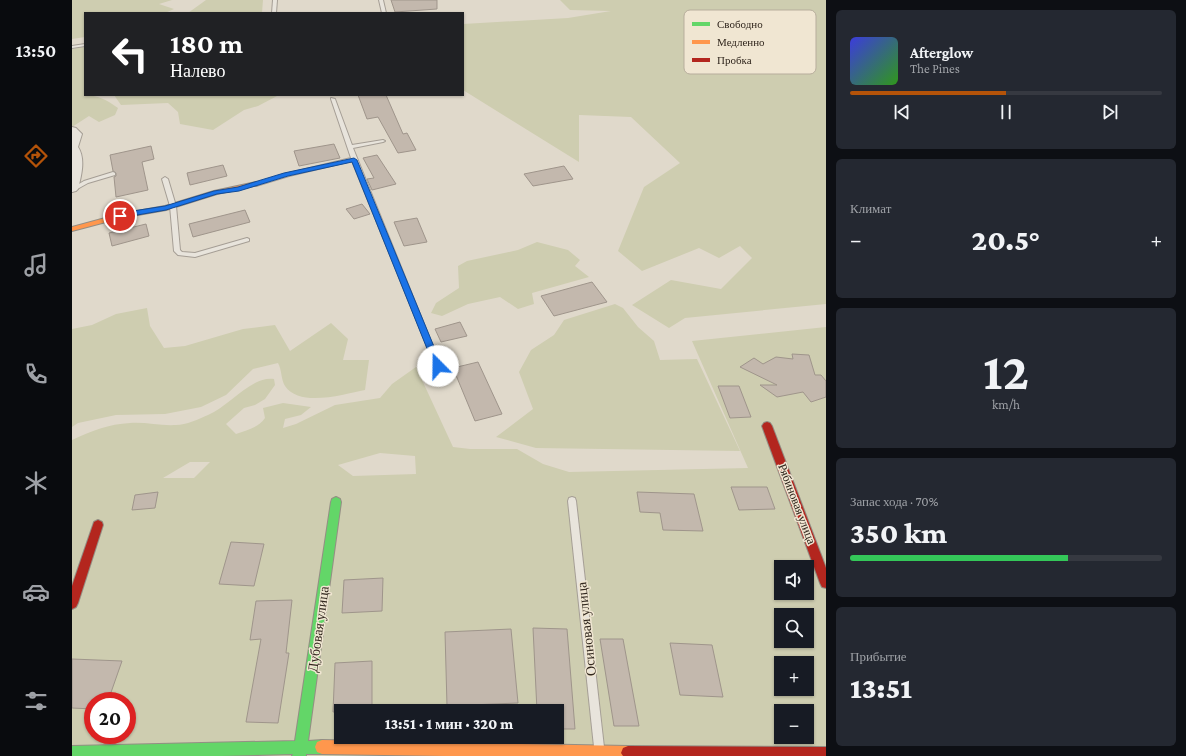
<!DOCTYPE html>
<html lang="ru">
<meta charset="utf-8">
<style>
body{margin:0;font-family:"Crimson Pro",serif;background:#242831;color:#f1f3f6;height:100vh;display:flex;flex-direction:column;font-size:15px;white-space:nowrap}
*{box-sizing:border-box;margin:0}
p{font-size:13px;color:#9ea1a6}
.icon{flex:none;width:22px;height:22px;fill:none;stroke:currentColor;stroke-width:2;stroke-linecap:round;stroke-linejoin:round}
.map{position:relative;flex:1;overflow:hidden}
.panel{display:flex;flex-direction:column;gap:10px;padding:10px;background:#0d0f14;width:360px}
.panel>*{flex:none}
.banner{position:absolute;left:12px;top:12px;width:380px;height:84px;border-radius:0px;box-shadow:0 1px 3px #0004;background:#202124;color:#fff;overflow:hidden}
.fabs{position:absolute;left:702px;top:560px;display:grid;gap:8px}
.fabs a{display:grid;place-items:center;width:40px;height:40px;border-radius:0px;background:#171b24;box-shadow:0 1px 3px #0004;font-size:20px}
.speed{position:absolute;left:12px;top:692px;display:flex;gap:8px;font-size:20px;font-weight:700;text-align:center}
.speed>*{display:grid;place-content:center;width:52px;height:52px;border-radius:50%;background:#171b24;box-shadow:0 1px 3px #0004;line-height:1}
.speed .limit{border:6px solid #d22;background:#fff;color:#111}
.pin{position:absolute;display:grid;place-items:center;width:34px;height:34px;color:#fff;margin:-17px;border:2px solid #fff;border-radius:50%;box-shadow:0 1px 4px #0007}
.me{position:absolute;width:44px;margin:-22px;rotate:338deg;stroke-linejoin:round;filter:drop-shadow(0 0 3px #0008)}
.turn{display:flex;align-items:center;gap:14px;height:84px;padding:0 20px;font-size:18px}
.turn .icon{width:52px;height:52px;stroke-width:2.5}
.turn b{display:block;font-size:28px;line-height:34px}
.big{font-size:30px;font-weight:800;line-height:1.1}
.panel .tile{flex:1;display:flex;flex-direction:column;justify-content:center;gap:6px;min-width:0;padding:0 14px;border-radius:6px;background:#242831}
.panel .dial{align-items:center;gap:0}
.dial b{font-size:52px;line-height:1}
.song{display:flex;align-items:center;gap:12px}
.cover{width:48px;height:48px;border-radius:6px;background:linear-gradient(135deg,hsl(240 70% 55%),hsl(110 70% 35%))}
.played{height:4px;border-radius:2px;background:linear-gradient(90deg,#b45309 50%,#363941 50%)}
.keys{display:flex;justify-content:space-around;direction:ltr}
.heat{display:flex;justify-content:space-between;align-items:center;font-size:22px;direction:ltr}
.charge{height:6px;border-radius:3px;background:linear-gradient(90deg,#34c759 70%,#363941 0)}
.trip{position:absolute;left:262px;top:704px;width:230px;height:40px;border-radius:0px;background:#171b24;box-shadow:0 1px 3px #0004;font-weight:800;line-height:40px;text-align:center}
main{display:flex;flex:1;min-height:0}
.dock{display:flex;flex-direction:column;width:72px;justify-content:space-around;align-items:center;background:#090b0e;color:#9ea1a6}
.dock .icon{width:28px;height:28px}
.dock .selected{color:#b45309}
.dock b{font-size:18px;color:#f1f3f6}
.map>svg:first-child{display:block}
.green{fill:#cecdb0;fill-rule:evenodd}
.building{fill:#c3b8ad;stroke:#9f958b}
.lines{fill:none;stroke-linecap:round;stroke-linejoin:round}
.lane-casing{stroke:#a59e95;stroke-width:2}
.street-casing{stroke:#a59e95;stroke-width:2}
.fast-casing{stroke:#948e84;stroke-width:2}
.slow-casing{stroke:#948e84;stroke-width:2}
.jam-casing{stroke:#948e84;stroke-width:2}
.lane{fill:#e8e4dc;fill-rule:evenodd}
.street{fill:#e8e4dc;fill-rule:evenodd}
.fast{fill:#63d668;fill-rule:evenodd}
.slow{fill:#ff974d;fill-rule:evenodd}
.jam{fill:#b3261e;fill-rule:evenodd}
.route{fill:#1a73e8;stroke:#114b97}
.labels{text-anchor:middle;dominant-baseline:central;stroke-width:3;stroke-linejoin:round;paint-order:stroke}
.street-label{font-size:12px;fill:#31271e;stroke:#f0e6d2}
.near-street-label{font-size:14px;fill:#31271e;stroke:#f0e6d2}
.key{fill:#f0e6d2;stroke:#b7ad9c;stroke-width:1}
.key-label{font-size:11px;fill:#31271e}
</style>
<main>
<nav class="dock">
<b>13:50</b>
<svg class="icon selected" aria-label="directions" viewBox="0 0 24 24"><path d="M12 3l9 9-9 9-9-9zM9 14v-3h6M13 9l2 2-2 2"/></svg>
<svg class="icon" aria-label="music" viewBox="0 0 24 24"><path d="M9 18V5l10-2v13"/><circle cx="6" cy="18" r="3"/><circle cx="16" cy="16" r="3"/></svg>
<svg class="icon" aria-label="phone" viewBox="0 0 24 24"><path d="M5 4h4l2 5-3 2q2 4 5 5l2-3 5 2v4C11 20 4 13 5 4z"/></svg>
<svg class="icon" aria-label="climate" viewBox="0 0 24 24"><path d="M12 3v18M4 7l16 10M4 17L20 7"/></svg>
<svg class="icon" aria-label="car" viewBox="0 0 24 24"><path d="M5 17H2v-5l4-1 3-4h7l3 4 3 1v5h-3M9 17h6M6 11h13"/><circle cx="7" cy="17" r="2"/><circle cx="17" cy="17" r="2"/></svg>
<svg class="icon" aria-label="filters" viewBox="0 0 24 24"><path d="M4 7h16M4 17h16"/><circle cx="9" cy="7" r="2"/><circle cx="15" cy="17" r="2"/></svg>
</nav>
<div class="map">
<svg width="754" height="756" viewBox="0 0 754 756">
<rect width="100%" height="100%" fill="#e0d9cb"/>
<g class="green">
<path d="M0,0H100L87,4L102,9L93,13H13V37L0,39Z"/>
<path d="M134,0H191L190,13H116Z"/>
<path d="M488,0H754V304L613,318L597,328L560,305L599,280L649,289L680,258L668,246L647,258L627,248L570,271L546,251L572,187L608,163L559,117L507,115V162L391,90V24L496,18L539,11L498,10Z"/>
<path d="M13,47V95C25,95 35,100 46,108L43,115L27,122L17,116L0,127V49Z"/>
<path d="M42,95H207L186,106L172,110L141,130L108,124L106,112L96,103L49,105Z"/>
<path d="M465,242L496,250L508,260L503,266L517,277L460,293L462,304L446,309L428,297L396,304L370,316L359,313L364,303L387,288L386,266L395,261L446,250Z"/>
<path d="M543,304L551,308L566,327L582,341L588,360L625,359L668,451L464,448L424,437L461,409L447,372L459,350L482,335L492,320Z"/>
<path d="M75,308L78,326L92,348L113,346L171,329L203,325L218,351L259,323L276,339L271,360H297L293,390C272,394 228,408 213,386C209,380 210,370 206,363L181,369L154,395L129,407L93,414L44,415L6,423L0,427V329L20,325L44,314Z"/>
<path d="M754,327V756H0V440C19,431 37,424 58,423C74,422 89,426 104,425C114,425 127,419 136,415C158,406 179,376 202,379L203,385L193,399L183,405L172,408L154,424L164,434C175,430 186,428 193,418L191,408L211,403L239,407L229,415L213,419L211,428L224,424L263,405L308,398L320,384L344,367L381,447L398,449H445L471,464L497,472L676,468L620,341ZM308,453L343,456L344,474L281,476L266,465ZM118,462H138L122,478H91ZM709,567H735V593H709ZM709,615H735V641H709ZM709,663H735V689H709ZM21,701H55V735H21ZM269,711H485V737H269ZM709,711H735V737H709Z"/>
</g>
<g class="building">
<path d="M319,0H365V9L323,12Z"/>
<path d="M286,95H314L331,134L335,133L344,150L326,153L306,117L295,119Z"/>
<path d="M262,144L268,158L227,166L222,151Z"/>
<path d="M79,146L82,159L70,162L76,190L44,197L42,177L44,176V173L41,171L38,155Z"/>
<path d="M305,155L324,184L300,190L295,179L302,178L291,158Z"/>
<path d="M151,165L155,176L118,185L115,173Z"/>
<path d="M492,166L501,179L461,186L452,174Z"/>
<path d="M290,204L298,214L282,219L274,209Z"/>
<path d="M173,210L178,222L121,237L117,224Z"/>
<path d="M345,218L355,242L332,246L322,222Z"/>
<path d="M74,224L77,236L40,246L37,233Z"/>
<path d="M520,282L535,302L482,316L469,296Z"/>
<path d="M388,322L395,336L369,342L363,329Z"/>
<path d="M720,354L737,355L743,375H749L754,381V397L739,402L731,392L705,397L688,385H705L668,367L682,358L691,364L704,357L721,359Z"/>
<path d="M406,362L430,414L403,421L381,368Z"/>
<path d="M646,386H667L679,417L658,418Z"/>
<path d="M659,487H695L703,509L667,510Z"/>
<path d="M86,492L83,508L60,510L63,495Z"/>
<path d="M565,492L622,494L631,531L591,530L588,513L568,512Z"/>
<path d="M159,542L192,544L182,586L147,584Z"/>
<path d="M311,578L310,611L270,613L272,580Z"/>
<path d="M220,600L214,653H217L206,723L174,722L189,639L178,640L184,601Z"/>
<path d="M461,628L495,629L503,729H485V711H465Z"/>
<path d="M439,629L446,703L375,706L373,632Z"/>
<path d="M528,639H551L567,726H542Z"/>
<path d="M598,643L640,645L651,697L608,695Z"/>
<path d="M0,659L50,661L36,701H21V709L0,708Z"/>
<path d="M300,661V709L261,712L263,663Z"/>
</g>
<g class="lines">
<g class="lane-casing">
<g id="lane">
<path d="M201,0H205L204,13H200Z"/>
<path d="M307,0H311L314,13H310Z"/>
<path d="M13,44V46L0,48V46Z"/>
<path d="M259,98L263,99L280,145L311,140L313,141L311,142L281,148L369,366L368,368L366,369L363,366L280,161L217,176L184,186L181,184L213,174L279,158L259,99Z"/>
<path d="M41,172L43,173V175L16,183L0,192V188L12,181Z"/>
<path d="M93,177L96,179L104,206L108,250L110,252L123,253L175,238L177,239V241L123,257L106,255L102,251L98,206L90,179Z"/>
<path d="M500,497L503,498L504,501L533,756H523L496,501L497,498Z"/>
</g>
</g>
<g class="street-casing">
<path id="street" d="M0,127L4,128L10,134L6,147C14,159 9,177 6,189L4,191L0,192Z"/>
</g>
<g class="fast-casing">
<path id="fast" d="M264,497L268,499L269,502L236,741L250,740L255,742L257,747L255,752L250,754H234V756H220L221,754L150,756H0V746L223,741L259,502L260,499Z"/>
</g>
<g class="slow-casing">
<g id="slow">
<path d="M184,182L186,183V185L145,194L94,210L49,218L0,231V227L48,214L93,206L142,191Z"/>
<path d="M250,740L556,746L561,748L563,753L561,756H373L250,754L245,752L243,747L245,742Z"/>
</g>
</g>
<g class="jam-casing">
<g id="jam">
<path d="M695,422L698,423L700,426L754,568V588L750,587L748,583L690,426L692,423Z"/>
<path d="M26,520L30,522L31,525L6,603L4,607L0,609V586L21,525L22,522Z"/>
<path d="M556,746L754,747V756H551L549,753L551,748Z"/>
</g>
</g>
<use href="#lane" class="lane"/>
<use href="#street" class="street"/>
<use href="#fast" class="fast"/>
<use href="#slow" class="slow"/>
<use href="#jam" class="jam"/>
</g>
<path class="route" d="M282,158L285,160L370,366L369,368L366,369L362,366L280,162L216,176L167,191L145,194L94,210L48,218L44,216L48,213L93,206L142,191L166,187L212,173Z"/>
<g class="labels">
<g class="street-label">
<text transform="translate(725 504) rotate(69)">Рябиновая улица</text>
</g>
<g class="near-street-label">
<text transform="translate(246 629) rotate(-82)">Дубовая улица</text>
<text transform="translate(514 629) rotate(-96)">Осиновая улица</text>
</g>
</g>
<rect x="612" y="10" width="132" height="64" rx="6" class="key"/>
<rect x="620" y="22" width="18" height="4" fill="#63d668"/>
<rect x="620" y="40" width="18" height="4" fill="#ff974d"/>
<rect x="620" y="58" width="18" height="4" fill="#b3261e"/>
<g class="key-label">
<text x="645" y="28">Свободно</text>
<text x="645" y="46">Медленно</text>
<text x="645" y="64">Пробка</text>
</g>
</svg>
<div class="fabs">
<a><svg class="icon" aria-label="sound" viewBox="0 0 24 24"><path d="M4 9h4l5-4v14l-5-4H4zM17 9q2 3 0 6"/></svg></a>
<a><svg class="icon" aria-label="search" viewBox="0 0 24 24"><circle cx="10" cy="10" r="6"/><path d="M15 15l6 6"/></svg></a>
<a>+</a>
<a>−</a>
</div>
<div class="speed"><div class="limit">20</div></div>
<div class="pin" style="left:48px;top:216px;background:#d93025"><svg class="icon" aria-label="arrive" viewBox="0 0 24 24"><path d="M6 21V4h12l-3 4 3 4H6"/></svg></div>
<svg class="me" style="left:366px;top:366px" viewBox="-20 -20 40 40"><circle r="19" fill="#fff"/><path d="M0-13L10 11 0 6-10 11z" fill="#1a73e8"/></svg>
<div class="trip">13:51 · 1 мин · 320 m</div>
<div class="banner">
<div class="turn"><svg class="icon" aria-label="left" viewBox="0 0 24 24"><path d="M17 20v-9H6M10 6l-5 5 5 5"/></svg><div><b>180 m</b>Налево</div></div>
</div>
</div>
<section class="panel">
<div class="tile">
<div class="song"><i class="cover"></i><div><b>Afterglow</b><p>The Pines</p></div></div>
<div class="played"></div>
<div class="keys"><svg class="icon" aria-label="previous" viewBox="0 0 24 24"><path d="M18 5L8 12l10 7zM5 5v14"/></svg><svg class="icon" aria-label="pause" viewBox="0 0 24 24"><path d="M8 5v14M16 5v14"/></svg><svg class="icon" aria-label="next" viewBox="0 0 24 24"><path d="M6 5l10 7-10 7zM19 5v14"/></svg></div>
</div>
<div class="tile"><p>Климат</p>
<div class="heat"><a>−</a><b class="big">20.5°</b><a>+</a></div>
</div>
<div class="tile dial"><b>12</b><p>km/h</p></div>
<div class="tile"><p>Запас хода · 70%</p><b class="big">350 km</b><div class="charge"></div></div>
<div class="tile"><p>Прибытие</p><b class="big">13:51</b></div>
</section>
</main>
